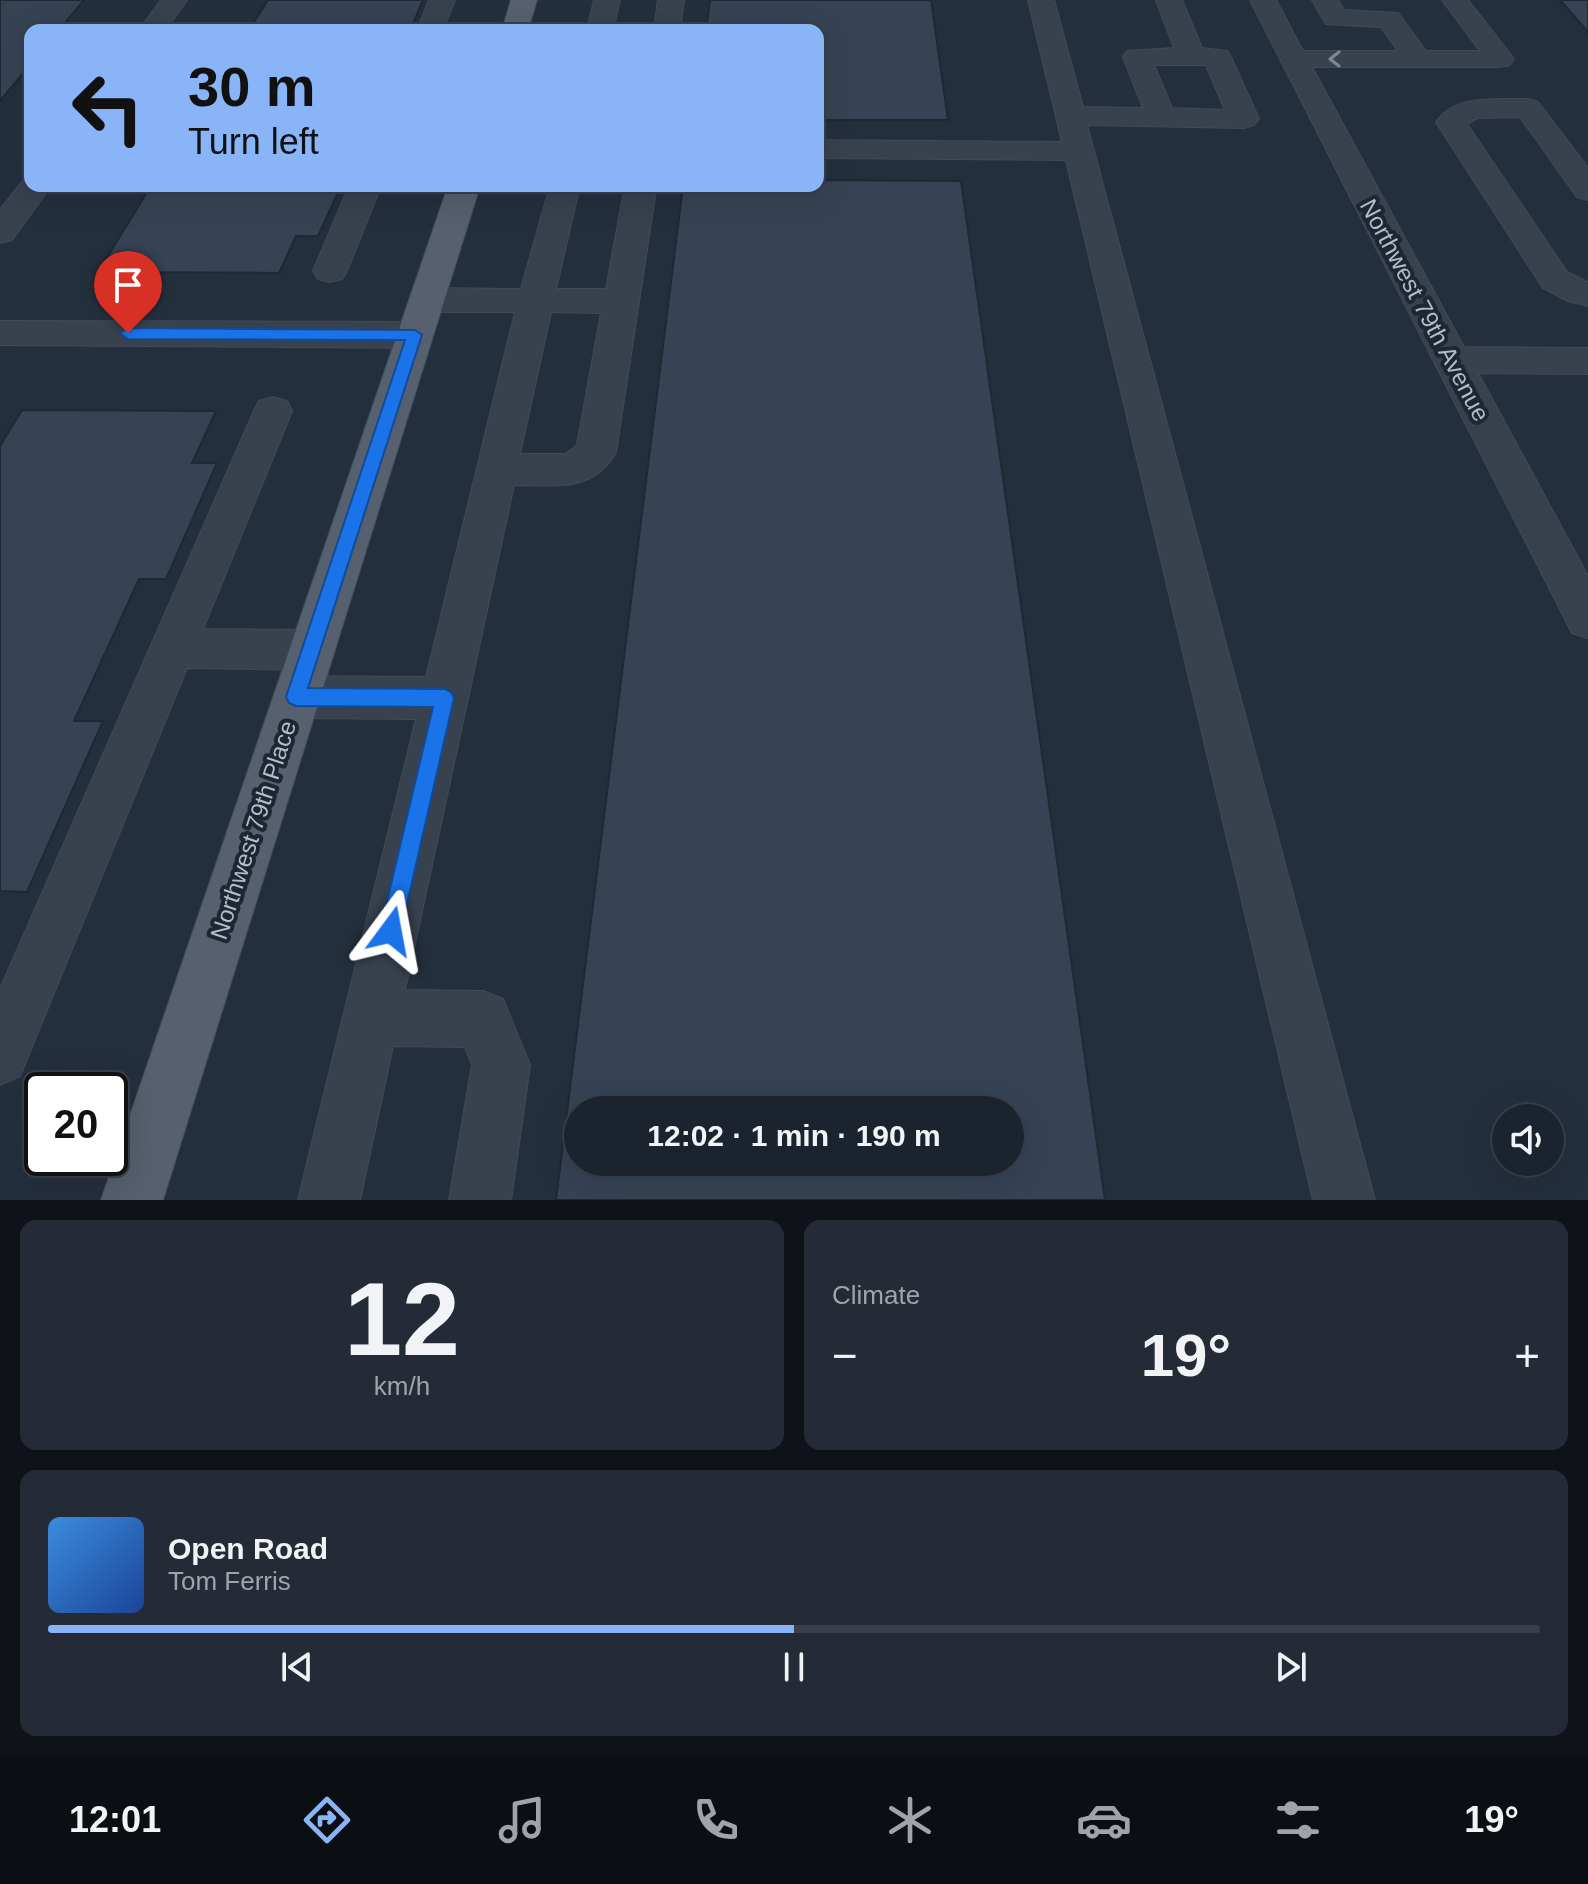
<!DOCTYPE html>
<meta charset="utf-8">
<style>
body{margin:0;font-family:Helvetica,sans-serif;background:#242b36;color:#f1f3f6;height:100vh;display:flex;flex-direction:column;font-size:30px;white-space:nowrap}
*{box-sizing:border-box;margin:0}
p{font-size:26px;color:#a0a4aa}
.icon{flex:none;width:44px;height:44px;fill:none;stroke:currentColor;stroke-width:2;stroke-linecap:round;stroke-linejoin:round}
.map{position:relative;height:1200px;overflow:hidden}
.drawer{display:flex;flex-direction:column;gap:20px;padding:20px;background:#0f1319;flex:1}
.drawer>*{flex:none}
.guide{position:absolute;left:24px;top:24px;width:800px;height:168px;border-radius:16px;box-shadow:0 8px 32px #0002,0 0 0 2px #39404a;background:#8ab4f8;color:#111;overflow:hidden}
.fabs{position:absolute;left:1492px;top:1104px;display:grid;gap:16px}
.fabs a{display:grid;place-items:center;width:72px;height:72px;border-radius:50%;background:#1b232e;box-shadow:0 8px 32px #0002,0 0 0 2px #39404a;font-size:40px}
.speed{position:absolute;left:24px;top:1072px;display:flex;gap:16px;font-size:40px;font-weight:700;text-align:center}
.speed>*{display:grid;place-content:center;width:104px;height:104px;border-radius:50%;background:#1b232e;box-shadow:0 8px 32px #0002,0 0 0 2px #39404a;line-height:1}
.speed .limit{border:4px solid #111;border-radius:12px;background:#fff;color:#111}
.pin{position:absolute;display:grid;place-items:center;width:68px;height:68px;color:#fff;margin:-82px -34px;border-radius:50% 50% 50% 0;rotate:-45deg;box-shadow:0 0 8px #0007}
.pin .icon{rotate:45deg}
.me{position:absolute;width:88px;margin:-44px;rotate:13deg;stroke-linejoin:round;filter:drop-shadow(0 0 6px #0008)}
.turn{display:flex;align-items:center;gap:28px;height:168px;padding:0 32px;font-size:36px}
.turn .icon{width:104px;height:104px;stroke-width:2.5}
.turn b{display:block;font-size:56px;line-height:68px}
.big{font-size:60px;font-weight:700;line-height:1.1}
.drawer .tile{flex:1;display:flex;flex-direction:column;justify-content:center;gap:12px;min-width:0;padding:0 28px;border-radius:16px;background:#242b36}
.drawer .dial{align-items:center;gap:0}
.dial b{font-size:104px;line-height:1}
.song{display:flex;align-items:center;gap:24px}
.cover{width:96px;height:96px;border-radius:12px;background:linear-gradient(135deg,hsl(210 70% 55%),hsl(220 70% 35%))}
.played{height:8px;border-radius:4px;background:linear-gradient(90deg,#8ab4f8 50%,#39404a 50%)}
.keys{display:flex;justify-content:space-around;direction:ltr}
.heat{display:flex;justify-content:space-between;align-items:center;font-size:44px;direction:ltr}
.drawer .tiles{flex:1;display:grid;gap:20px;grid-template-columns:1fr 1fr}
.tile:last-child{grid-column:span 2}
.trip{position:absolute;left:564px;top:1096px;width:460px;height:80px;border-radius:40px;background:#1b232e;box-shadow:0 8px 32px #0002,0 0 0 2px #39404a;font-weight:700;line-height:80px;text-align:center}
.dock{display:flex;height:128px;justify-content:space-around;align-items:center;background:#0b0e12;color:#a0a4aa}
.dock .icon{width:56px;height:56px}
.dock .active{color:#8ab4f8}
.dock b{font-size:36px;color:#f1f3f6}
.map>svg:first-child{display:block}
.building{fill:#364354;stroke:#1f2835;stroke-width:2;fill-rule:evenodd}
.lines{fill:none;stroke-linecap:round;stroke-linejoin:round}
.minor-casing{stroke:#414a57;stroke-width:2}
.major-casing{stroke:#414a57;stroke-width:2}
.minor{fill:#38414e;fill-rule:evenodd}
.major{fill:#56606e;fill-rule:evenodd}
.oneway{stroke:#7c8592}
.route{fill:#1a73e8;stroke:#114b97;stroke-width:2}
.labels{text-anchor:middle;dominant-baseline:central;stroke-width:8;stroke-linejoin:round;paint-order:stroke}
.street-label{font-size:24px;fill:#b4bcc9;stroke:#1d2633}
</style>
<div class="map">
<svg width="1588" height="1200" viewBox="0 0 1588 1200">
<rect width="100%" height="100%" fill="#242f3e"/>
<g class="building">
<path d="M0,0H84L59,30H30V65L0,101Z"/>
<path d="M268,0H423L412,26H394L392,30H249Z"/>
<path d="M710,0H931L948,120H818V30H706Z"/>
<path d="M1560,0H1588V32Z"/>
<path d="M818,180L961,181L1105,1200H556L683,186H818ZM578,1110H1010V1162H578Z"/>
<path d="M151,186H341L318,236H296L279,273L98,272Z"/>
<path d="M22,410L216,411L192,463H217L166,579H139L74,721H103L27,892L0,891V446Z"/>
</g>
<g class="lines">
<g class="minor-casing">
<g id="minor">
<path d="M161,0H187L166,30H139Z"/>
<path d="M429,0H455L443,30H417Z"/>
<path d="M594,0H620L613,30H587Z"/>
<path d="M658,0H684L680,30H654Z"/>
<path d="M1028,0H1054L1083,107L1143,108L1123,57L1127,51L1174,48L1156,0H1182L1202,48L1227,51L1231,57L1259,119L1254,125L1244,128L1087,125L1375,1200H1313L1066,160L818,158V140L1062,142ZM1154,65H1206L1225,110L1172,108Z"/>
<path d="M1250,0H1276L1303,51H1398L1381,27L1326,24L1312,0H1338L1344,10L1398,13L1426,51H1480L1442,0H1468L1514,59L1510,65L1500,67H1312L1464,347L1588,348V374L1478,373L1588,576V638L1572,633Z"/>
<path d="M1528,99L1538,102L1588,168V200L1577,197L1520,117L1478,118L1467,124L1567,272L1588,282V306L1568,301L1543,288L1436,122C1456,93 1497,100 1528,99Z"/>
<path d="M30,178V186H51L12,240L0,243V210L24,179Z"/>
<path d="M349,186H381L347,271L342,279L330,282L318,279L313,271Z"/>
<path d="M550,186H584L578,194L556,289H606L624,191L620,186H653L656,190L616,452C594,493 554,485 514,485L405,990L483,991L503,999L530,1065L511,1200H449L472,1065L465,1047L393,1046L360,1200H298L416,719L296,718L279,712L273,697L279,682L296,676L426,677L515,312H427L415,308L410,300L415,292L427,288L521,289ZM551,312L601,313L577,445L566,454H520Z"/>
<path d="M0,321L415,322L428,326L433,335L428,344L415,348L0,345Z"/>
<path d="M273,397L287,401L292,411L203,629L311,630L327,636L334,650L327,664L311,670L187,668L20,1076L0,1085V989L254,411L259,401Z"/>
</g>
</g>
<g class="major-casing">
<g id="major">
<path d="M511,0H537L528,30H502Z"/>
<path d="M448,186H480L163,1200H101Z"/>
</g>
</g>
<use href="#minor" class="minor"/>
<use href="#major" class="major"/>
</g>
<defs><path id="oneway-chevron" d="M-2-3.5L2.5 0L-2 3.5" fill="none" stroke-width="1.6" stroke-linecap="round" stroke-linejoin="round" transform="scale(2)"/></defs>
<use class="oneway" href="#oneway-chevron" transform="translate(1335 59) rotate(-180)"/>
<path class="route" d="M128,328L415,330L422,335L308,688L445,689L451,692L454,698L399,939L391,942L383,939L380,931L433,707L296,706L289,703L286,697L405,340L128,339L120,333Z"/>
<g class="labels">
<g class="street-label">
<text transform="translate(1425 310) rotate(62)">Northwest 79th Avenue</text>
<text transform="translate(253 830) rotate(-72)">Northwest 79th Place</text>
</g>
</g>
</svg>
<div class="fabs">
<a><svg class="icon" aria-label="sound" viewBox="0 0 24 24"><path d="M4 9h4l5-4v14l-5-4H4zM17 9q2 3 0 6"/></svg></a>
</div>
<div class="speed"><div class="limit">20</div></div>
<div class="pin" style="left:128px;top:333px;background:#d93025"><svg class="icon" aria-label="arrive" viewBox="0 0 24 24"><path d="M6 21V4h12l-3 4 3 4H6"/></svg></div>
<svg class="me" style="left:391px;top:931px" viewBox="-20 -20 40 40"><path d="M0-17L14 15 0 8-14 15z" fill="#1a73e8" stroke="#fff" stroke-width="4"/></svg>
<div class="trip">12:02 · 1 min · 190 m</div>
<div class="guide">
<div class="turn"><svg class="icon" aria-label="left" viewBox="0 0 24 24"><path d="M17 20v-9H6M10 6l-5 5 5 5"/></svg><div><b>30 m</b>Turn left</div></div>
</div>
</div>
<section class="drawer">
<div class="tiles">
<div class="tile dial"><b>12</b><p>km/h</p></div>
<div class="tile"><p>Climate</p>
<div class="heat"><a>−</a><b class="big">19°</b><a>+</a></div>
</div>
<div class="tile">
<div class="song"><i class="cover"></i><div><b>Open Road</b><p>Tom Ferris</p></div></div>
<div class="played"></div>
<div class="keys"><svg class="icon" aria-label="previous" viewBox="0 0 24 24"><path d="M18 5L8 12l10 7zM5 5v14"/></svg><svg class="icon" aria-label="pause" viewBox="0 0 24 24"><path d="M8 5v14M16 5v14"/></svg><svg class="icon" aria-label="next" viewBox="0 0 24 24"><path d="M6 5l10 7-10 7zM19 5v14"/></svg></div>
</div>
</div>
</section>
<nav class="dock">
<b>12:01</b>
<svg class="icon active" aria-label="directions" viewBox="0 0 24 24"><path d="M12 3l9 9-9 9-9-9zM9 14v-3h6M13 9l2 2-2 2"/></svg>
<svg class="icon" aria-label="music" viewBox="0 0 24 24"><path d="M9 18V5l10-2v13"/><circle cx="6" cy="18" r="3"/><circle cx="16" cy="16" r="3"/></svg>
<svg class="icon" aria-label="phone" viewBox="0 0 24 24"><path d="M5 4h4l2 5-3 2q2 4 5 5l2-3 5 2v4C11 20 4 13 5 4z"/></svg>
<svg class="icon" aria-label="climate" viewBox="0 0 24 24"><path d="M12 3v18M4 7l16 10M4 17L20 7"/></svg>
<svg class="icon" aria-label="car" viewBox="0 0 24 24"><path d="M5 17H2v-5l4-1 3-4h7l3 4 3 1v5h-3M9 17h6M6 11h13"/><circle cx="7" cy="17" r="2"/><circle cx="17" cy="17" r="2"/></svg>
<svg class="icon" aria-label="filters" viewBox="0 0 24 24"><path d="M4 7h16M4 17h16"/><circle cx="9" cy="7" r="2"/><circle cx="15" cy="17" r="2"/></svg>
<b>19°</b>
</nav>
